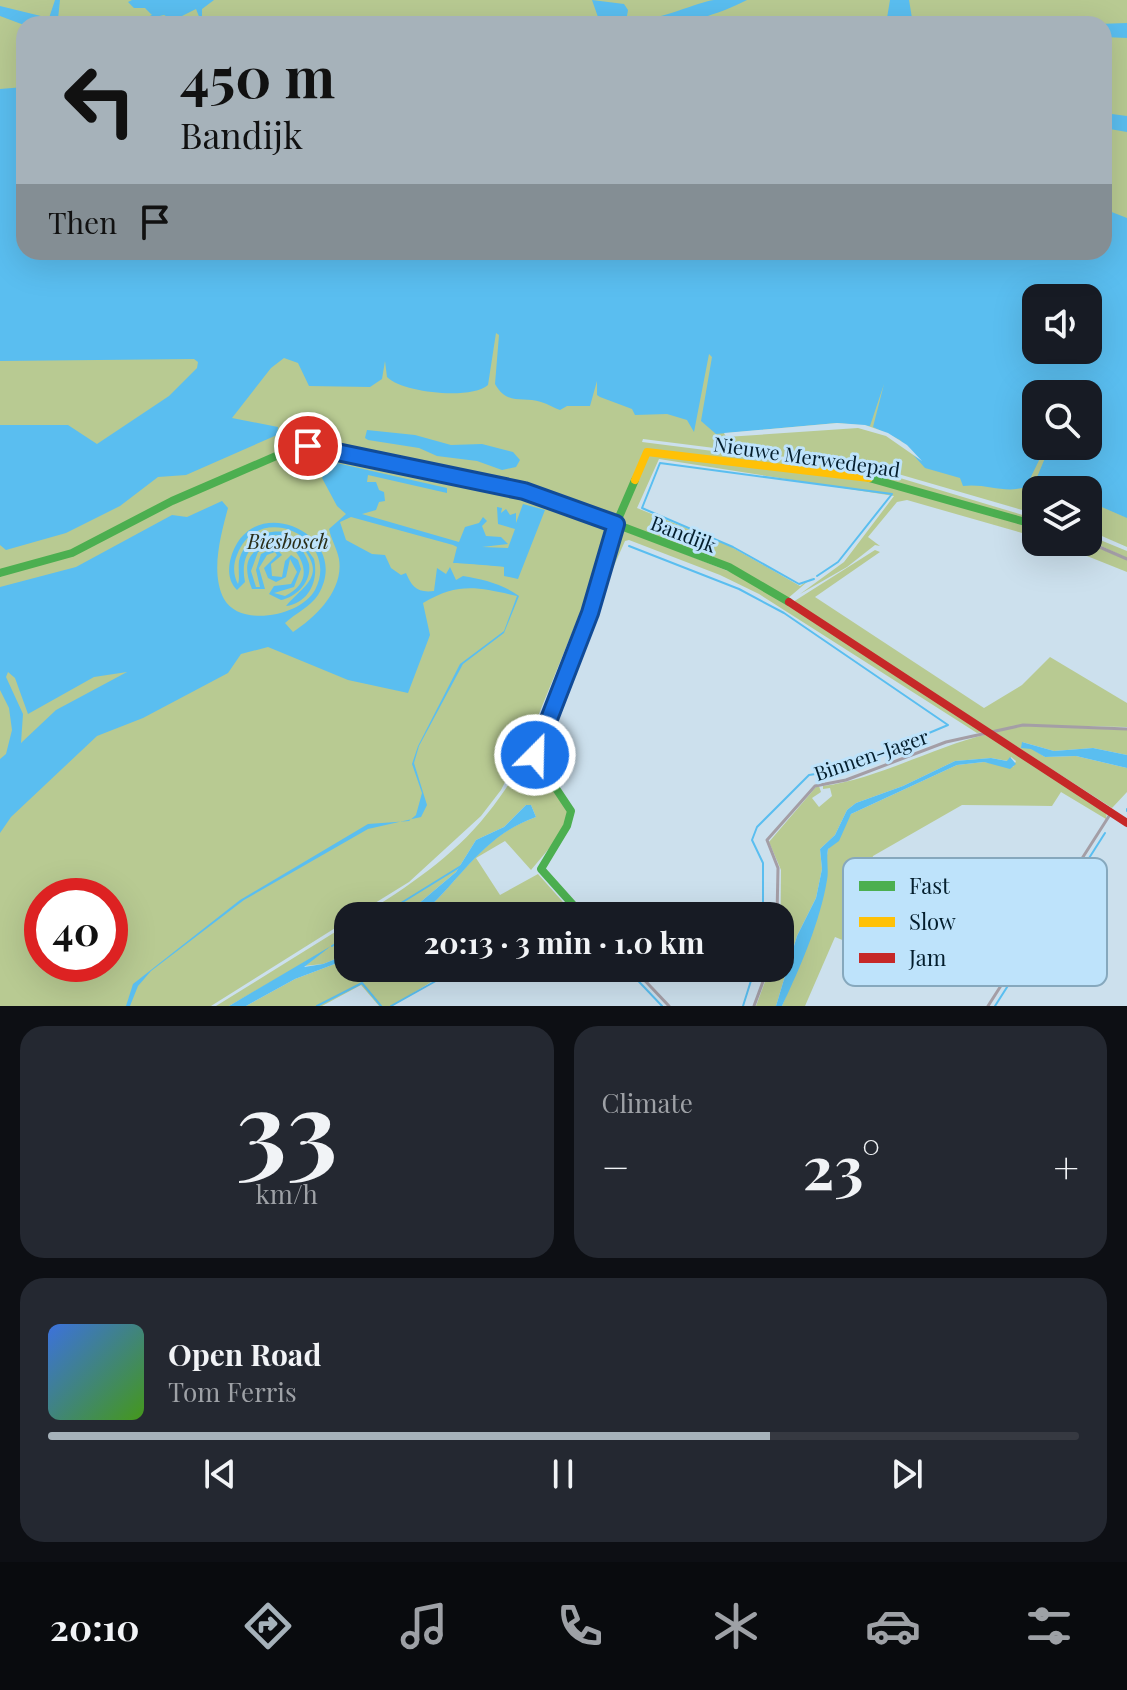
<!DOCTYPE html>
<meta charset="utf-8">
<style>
body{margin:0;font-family:"Playfair Display",serif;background:#242831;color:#f1f3f6;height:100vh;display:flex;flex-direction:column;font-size:30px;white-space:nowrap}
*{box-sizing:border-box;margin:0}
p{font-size:26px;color:#9ea1a6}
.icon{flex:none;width:44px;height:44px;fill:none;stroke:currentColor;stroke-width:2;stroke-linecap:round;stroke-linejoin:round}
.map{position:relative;height:1006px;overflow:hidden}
.details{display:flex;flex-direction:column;gap:20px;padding:20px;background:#0d0f14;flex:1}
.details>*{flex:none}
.banner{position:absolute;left:16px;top:16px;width:1096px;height:244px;border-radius:24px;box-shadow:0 8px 32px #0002;background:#a6b2ba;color:#111;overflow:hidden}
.buttons{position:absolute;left:1022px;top:284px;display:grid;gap:16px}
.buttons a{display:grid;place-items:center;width:80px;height:80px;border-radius:16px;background:#171b24;box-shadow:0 8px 32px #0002;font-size:40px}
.speed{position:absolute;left:24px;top:878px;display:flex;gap:16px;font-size:40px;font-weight:700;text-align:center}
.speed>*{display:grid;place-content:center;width:104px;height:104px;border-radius:50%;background:#171b24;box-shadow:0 8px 32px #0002;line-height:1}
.speed .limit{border:12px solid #d22;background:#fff;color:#111}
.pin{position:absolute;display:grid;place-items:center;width:68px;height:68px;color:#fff;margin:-34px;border:4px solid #fff;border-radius:50%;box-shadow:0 2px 8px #0007}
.me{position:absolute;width:88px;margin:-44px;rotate:23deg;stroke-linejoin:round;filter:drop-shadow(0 0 6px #0008)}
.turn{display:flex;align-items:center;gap:28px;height:168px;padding:0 32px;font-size:36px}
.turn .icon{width:104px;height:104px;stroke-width:2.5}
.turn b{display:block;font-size:56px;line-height:68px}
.then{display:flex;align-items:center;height:76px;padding:0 32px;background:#0003;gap:16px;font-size:30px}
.big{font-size:60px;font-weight:700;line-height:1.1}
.details .card{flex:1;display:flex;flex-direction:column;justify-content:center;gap:12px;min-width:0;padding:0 28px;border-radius:24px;background:#242831}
.details .dial{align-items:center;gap:0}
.dial b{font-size:104px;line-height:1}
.song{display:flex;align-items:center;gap:24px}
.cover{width:96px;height:96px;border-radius:12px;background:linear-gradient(135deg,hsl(220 70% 55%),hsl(100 70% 35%))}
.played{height:8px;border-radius:4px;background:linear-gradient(90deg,#a6b2ba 70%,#363941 70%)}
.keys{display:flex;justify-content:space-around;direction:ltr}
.heat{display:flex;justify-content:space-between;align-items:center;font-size:44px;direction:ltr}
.details .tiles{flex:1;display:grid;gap:20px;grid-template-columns:1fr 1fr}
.card:last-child{grid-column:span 2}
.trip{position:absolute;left:334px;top:902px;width:460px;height:80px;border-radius:24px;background:#171b24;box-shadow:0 8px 32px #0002;font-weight:700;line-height:80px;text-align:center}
.menu{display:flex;height:128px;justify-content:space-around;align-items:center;background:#090b0e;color:#9ea1a6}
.menu .icon{width:56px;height:56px}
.menu .active{color:#a6b2ba}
.menu b{font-size:36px;color:#f1f3f6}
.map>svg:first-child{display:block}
.green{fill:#b8ca92;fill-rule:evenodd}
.water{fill:#5abef0;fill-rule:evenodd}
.pier{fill:#cce0ed}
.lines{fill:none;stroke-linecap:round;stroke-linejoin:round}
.stream{stroke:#5abef0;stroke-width:2}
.street{stroke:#a49ea6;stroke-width:3}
.fast{stroke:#4caf50;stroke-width:8}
.slow{stroke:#ffc107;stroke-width:8}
.jam{stroke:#c62828;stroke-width:8}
.route-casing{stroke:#114b97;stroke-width:20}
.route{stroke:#1a73e8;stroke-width:14}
.labels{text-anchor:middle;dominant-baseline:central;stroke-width:6;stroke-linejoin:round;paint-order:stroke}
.street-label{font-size:20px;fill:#041e2d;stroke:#bee3fb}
.park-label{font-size:20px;font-style:italic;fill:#292d18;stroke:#bee3fb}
.key{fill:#bee3fb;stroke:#86a8bd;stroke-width:2}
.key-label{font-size:22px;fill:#041e2d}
</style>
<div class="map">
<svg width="1127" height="1006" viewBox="0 0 1127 1006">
<rect width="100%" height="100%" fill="#cce0ed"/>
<g class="green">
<path d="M0,0H1127V547L1088,530V490H1036V514L881,469L643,439L642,442L880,472L1036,519V524L881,478L646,451L536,721L501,790L481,816L409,882L354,916H348V920L211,1006H0ZM24,24H1104V252H24ZM1036,298H1088V350H1036ZM1036,394H1088V446H1036ZM42,896H110V964H42Z"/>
<path d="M647,453L881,481L1036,526V537L907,500L897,502L868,537L880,546L875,545L847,567L800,594L844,562L894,496L659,459L637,508L728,545L800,586L813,577L787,599L758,580L618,522Z"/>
<path d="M617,527L748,579L984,732L977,733L759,594L720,575L629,540L625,541L593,613Z"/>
<path d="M1088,535L1127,551V558L1088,540Z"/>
<path d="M1052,542H1085L1127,560V572Z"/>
<path d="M875,550L880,552L815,597L984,708L1022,685L1050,657L1127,703V727L1009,725L1127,730V755L1093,748L1054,751L1022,742L1045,757L1076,756L1127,768V792L1112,808L793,602Z"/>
<path d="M603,564L598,586L540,735L526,755Z"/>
<path d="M988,734L1107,812L1106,819L1061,792L1052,806L962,805L873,856L853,927L885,941L882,956L835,937L805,1006H782L817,918L828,849L851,814L957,765L984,762L1013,767L1016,761L1011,757L1008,761L991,758L955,761L903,786L856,803L847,810L835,835L820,849L822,869L816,898L797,936L776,1006H756L770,968H780L781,870L769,842L816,787L819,786L821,792L812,798L819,807L832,796L830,788L823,789V786C878,779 933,747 988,734Z"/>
<path d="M534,747L533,757L568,812V822L557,839L531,870L505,841L476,858L500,895L538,874L563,902L540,916H420C461,880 481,836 536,817L531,805H526L504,827L476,840L456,872L404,916H361C407,887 453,857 487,814C504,793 518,769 534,747Z"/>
<path d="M348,924V954L323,964L304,966L318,955L229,1006H216Z"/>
<path d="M348,959V968H454L392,1006H379L361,985L322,1006H246L295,979Z"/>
</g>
<g class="water">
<path d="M55,0H60L58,19L71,24L24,25L0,16V6L49,18Z"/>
<path d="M132,0H214L202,9V24L196,9L174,20L164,15L141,20L152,15L145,8H134L128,2Z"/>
<path d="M592,0L624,4L628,10L627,16C646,28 692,3 714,0C725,0 736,0 747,0C708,20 643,38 604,17L599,20Z"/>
<path d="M890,0H909L913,24H886Z"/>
<path d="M1127,23V38L1104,37V24H1098Z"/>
<path d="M24,87V252H1104V209L1127,218V518L1088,501V490H1060L1048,485L1044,489L1035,482L1050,446H1088V394H1036V446H1046L1026,487C1004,494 986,483 963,486L960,478L925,468L900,440L873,427L884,384L870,426L837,423L716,434L701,421L712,357L709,354L694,432L687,420L667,414L635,415L632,409L600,397L597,395V381L590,406H567L560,410C554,408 548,404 541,402C523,396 507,406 495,384L499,335L496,333L488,385C471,400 403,393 387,377L385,361L382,379L370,387L309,386L298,363L284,358L271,368L232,418L278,427L277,435L186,475L158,477L120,506L66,533L6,550L0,545V425H68L97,444L169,396L197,368L198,362L194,359L0,361V89ZM1036,298H1088V350H1036Z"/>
<path d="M1104,113L1127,116V132L1104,128Z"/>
<path d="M367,430L415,435L451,445L482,444L513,452L520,460L516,467L502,470L477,461L437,456L419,448L368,440L365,438Z"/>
<path d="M332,462L447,488V493L368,475L367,482H376L379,490L384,492L385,501L379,502L376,510L362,514L459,542L465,527L479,523L483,517L487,521L482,526L486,536L501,537L508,544L482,547L508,548L515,529L498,524L497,507L502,508L501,513L506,509L510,515L516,513V523L523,504L545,510L518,579L504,576V567C499,566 458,563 453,563L457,547L453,545L351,517L340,522L346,540L372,554L385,555L391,568L401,575L406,573C412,587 417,593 434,591L437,568L446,574L450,567L456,580L463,576C482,579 503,584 519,596L504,633L463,664L419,746L414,763L427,805L421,817L368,829L244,900L151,971L138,986L130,1006H126L133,984L240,900L368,824L409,821L416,815L422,793L412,764L418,746L460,664L504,631L517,596C478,587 458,582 423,603L430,635L408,693L348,680L268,647L241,654L228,673L143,718L97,736L11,817L0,833V759L6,754L12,730L9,708L0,690V587L76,567L172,515L187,517L222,501L228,508C221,534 210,573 224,599C240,628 301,616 315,590C342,538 258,498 237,555C233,564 233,575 238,584C240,579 238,570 239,561C244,538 269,527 290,533L291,538L258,552L251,571L256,587H260L256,570L261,554L275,547L282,555L271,564L272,576L282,577L285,561L291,555L298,560L301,569L294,587L274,593L285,596C309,584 308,566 293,548V541L299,538L314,559C319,580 309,603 286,606C303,586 328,576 301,546C302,551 307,557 309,564C312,582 296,597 281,600L269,594L274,586L291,584L297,572L290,559L286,577L276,582L268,578L264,568L277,555L275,552L267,555L259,568L265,589H252C238,555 256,547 284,537L275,535C250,542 240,557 245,582L237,590C229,582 228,572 230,561C248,486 355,534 318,595C310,607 296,613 285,623L293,632C316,617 344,590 339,559C337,549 331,539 329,529L346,514L337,506L322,478ZM8,672L15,678L28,714L94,677L127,672L56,710L21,743L23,714L6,677Z"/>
<path d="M1022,742L1054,751L1093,748L1127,755V768L1076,756L1045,757L1031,749L1021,748Z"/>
<path d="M1010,757L1016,764L1010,769L984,762L957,765L851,814L839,841L828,849C826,859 829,870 827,880C820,922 800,968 782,1006H776L797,936L816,898L822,869L820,849L835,835L847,810L856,803L903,786L955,761L991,758L1007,761Z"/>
<path d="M526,805H531L536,817C482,836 461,880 420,916H404L456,872L476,840L504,827Z"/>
<path d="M331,946L304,967L323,964L348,954V959L295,979L246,1006H229Z"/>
</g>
<path class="pier" d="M837,423L865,425L888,433L907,445L922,461L886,436L858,428L726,437L724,433Z"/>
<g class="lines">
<g class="stream">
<path d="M629,546L739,589L784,613L948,725L841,770L809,775L757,827L752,840L763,863V916"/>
<path d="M814,579L799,584L733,547L642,508L660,463L892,494L838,562L817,576"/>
<path d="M1127,809V811"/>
<path d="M380,916L461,866"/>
<path d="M549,916L563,905L572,911"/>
<path d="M332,946L348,936"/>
<path d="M626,968L662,1006"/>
<path d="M317,1006L362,983L381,1006"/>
<path d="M391,1006L459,968"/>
<path d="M743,1006L755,968"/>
<path d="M995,1006L1105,833"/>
</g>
<g class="street">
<path d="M1088,542L1127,559"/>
<path d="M777,916L778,868L767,840L815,786L846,780L946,742L1023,725L1127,729"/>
<path d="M633,968L669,1006"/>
<path d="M754,1006L768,968"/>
<path d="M988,1006L1111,813"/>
</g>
<g class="fast">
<path d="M869,478L1036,525"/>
<path d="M0,573L72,553L172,501L283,453L308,446L539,495L729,567L789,602"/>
<path d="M583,916L541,869L567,826L571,811L541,766L535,749L590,613L616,524L635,480"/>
</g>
<path class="slow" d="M635,480L647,452L869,478"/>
<path class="jam" d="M789,602L1127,823"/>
</g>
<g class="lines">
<g class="route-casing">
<path id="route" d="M308,446L524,491L616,524L590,613L535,755"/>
</g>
<use href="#route" class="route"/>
</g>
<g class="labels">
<g class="street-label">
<text transform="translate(807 456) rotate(8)">Nieuwe Merwedepad</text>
<text transform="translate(684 533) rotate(21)">Bandijk</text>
<text transform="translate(871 754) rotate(-19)">Binnen-Jager</text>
</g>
<g class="park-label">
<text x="288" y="540">Biesbosch</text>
</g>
</g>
<rect x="843" y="858" width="264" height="128" rx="12" class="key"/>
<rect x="859" y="881" width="36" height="10" fill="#4caf50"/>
<rect x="859" y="917" width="36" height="10" fill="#ffc107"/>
<rect x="859" y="953" width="36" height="10" fill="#c62828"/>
<g class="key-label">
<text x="909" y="894">Fast</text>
<text x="909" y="930">Slow</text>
<text x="909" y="966">Jam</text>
</g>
</svg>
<div class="buttons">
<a><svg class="icon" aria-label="sound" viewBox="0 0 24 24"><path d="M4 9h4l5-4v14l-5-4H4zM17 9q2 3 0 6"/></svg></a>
<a><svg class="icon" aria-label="search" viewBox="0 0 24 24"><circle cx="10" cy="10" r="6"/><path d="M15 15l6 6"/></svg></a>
<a><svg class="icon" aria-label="layers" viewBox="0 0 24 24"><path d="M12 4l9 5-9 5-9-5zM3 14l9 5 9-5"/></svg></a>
</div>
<div class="speed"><div class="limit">40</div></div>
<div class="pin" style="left:308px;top:446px;background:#d93025"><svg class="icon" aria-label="arrive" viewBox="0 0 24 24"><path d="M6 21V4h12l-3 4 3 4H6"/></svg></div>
<svg class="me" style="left:535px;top:755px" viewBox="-20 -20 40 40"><circle r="17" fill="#1a73e8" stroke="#fff" stroke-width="3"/><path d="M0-11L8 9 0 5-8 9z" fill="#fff"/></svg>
<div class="trip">20:13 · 3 min · 1.0 km</div>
<div class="banner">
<div class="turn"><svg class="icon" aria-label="left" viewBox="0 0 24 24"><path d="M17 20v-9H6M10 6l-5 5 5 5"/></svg><div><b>450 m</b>Bandijk</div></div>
<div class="then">Then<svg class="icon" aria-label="arrive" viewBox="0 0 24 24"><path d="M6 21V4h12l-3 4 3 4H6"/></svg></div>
</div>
</div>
<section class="details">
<div class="tiles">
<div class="card dial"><b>33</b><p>km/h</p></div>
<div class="card"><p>Climate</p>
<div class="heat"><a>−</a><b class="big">23°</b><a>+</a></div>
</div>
<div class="card">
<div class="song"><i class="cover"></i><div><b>Open Road</b><p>Tom Ferris</p></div></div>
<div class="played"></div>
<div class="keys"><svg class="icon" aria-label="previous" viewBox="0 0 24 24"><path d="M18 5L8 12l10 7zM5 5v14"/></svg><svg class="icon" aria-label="pause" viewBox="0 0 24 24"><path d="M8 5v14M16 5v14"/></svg><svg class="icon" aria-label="next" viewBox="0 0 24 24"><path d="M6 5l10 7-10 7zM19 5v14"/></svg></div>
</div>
</div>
</section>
<nav class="menu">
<b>20:10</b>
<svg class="icon active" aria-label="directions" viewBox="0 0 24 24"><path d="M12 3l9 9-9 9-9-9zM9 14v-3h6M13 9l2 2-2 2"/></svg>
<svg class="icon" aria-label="music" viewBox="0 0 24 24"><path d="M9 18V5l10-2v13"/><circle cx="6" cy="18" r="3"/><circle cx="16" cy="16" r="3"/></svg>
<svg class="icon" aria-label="phone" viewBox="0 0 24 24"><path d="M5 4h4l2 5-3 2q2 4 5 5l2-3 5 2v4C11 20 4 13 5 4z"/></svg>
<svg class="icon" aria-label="climate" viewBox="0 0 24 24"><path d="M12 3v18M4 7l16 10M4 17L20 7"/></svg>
<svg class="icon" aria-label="car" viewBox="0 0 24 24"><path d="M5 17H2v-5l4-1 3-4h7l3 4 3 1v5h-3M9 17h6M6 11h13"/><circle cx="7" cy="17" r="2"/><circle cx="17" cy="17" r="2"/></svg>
<svg class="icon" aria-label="filters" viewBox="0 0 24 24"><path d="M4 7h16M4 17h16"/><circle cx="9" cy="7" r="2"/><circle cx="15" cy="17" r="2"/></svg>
</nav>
